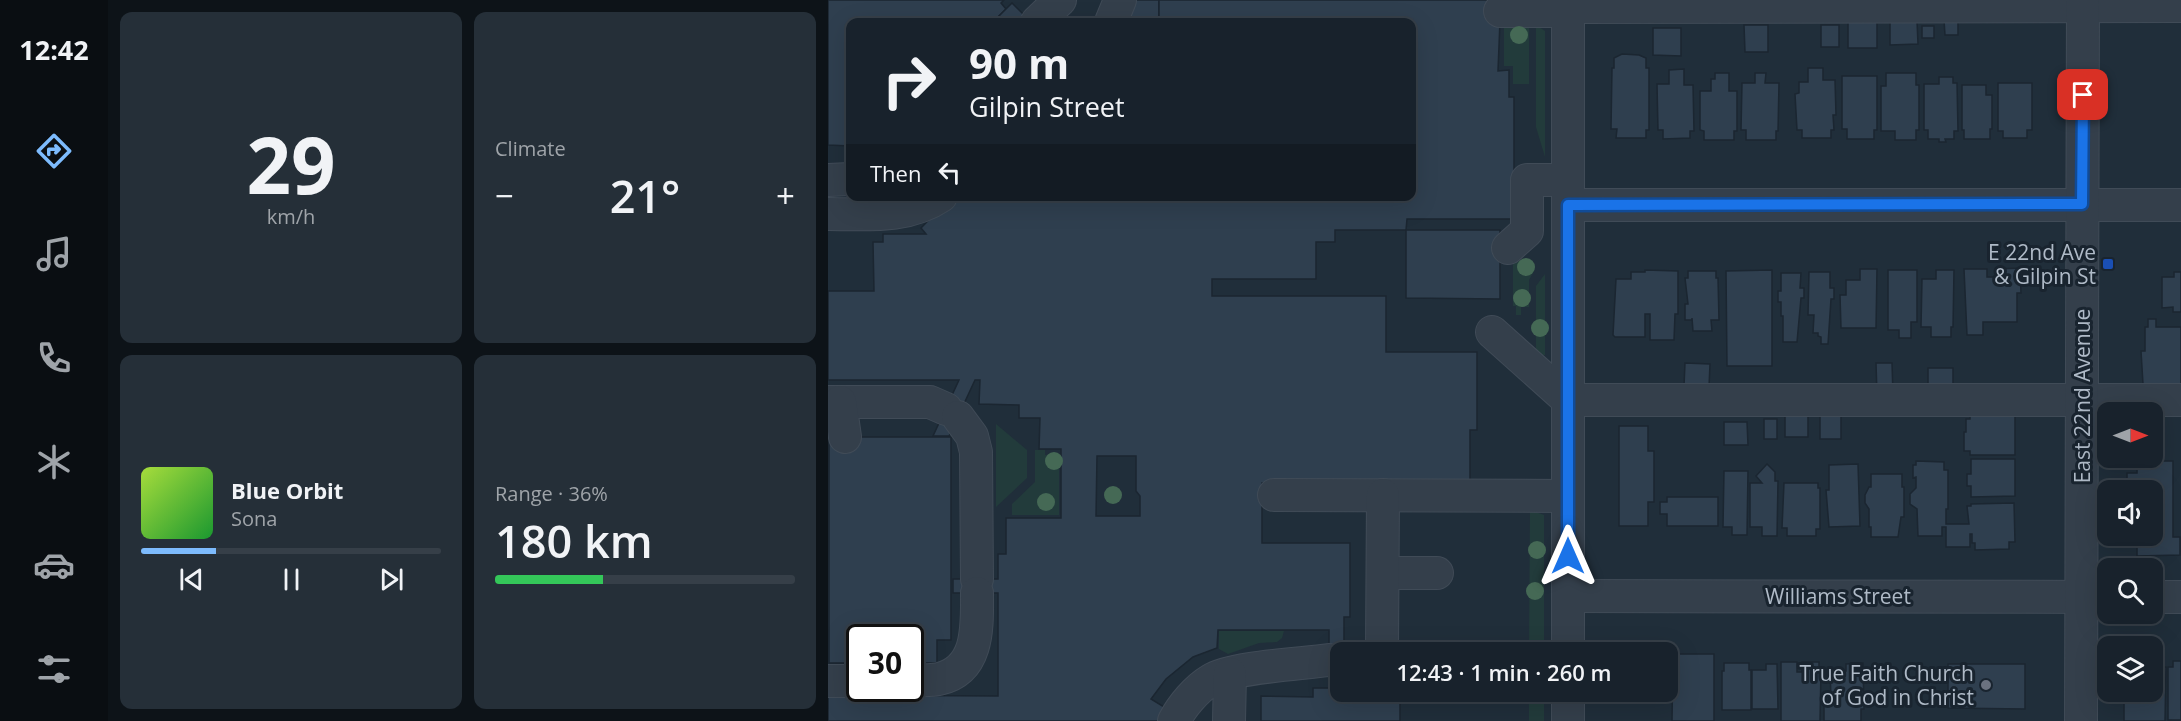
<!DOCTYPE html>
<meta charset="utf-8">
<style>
body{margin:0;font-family:"Open Sans",sans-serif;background:#252f38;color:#f1f3f6;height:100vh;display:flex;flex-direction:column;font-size:22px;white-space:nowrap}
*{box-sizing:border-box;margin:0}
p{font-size:20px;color:#9fa4a9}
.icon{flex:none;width:33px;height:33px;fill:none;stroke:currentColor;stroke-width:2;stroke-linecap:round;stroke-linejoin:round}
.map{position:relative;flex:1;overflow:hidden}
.panel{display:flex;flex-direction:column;gap:12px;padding:12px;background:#0d1318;width:720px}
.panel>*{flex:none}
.guide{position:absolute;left:18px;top:18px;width:570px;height:183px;border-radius:12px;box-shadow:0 6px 24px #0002,0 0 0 2px #363f48;background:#18222c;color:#f1f3f6;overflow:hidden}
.needle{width:39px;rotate:90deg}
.buttons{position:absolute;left:1269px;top:402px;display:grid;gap:12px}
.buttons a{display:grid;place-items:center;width:66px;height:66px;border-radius:12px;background:#18222c;box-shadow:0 6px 24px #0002,0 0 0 2px #363f48;font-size:30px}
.speed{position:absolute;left:18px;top:624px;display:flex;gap:12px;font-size:30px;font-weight:700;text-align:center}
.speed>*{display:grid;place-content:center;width:78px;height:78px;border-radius:50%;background:#18222c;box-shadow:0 6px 24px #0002,0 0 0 2px #363f48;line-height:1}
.speed .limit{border:3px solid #111;border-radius:9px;background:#fff;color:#111}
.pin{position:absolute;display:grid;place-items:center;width:51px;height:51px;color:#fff;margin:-26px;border-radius:12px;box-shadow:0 3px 9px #0006}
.me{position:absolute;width:66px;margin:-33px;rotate:0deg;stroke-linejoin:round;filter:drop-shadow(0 0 4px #0008)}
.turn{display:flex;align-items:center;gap:21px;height:126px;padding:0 24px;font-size:27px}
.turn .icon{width:78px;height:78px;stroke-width:2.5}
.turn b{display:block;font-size:42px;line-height:51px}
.then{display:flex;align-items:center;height:57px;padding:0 24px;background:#0003;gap:12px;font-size:22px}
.big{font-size:45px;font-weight:600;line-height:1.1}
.panel .widget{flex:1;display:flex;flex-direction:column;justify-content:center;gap:9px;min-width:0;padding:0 21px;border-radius:12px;background:#252f38}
.panel .dial{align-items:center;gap:0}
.dial b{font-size:78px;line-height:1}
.song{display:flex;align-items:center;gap:18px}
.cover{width:72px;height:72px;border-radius:9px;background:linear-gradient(135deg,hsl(80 70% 55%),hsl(130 70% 35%))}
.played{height:6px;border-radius:3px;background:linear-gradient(90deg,#7dbbfd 25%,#363f48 25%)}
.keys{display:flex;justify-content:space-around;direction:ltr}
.heat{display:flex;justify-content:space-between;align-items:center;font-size:33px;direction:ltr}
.charge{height:9px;border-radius:4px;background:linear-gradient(90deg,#34c759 36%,#363f48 0)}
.panel .tiles{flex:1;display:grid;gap:12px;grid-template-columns:repeat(2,1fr)}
.trip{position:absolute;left:502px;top:642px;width:348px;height:60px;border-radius:12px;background:#18222c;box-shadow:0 6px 24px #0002,0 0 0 2px #363f48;font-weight:600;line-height:60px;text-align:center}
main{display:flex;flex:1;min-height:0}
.menu{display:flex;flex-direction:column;width:108px;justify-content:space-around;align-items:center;background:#0a0e12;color:#9fa4a9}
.menu .icon{width:42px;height:42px}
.menu .current{color:#7dbbfd}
.menu b{font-size:27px;color:#f1f3f6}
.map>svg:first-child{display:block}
.green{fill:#223b3b}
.building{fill:#2f3f4f;stroke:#1b2631;stroke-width:1.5;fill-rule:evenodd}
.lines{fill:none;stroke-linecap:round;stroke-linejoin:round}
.minor-casing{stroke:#404b57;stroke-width:34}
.minor{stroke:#343f4b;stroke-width:32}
.tree{fill:#456955}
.route-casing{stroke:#114b97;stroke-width:15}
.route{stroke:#1a73e8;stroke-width:10}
.transit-dot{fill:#1a4fb4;stroke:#19242f;stroke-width:2}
.worship-dot{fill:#6b7280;stroke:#19242f;stroke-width:2}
.labels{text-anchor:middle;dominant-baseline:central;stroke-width:6;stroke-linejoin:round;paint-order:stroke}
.poi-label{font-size:21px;fill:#afbac7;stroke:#19242f;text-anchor:end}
.street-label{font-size:21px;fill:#afbac7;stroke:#19242f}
</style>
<main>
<nav class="menu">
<b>12:42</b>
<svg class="icon current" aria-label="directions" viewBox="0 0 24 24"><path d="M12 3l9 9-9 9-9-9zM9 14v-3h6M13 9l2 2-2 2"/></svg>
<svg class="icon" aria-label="music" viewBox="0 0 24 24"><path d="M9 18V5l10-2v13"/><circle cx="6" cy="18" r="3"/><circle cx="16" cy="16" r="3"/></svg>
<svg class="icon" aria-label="phone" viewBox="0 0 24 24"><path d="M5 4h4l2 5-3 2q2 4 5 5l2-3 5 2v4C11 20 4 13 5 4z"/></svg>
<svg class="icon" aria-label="climate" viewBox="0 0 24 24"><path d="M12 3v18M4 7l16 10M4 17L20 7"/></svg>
<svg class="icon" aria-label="car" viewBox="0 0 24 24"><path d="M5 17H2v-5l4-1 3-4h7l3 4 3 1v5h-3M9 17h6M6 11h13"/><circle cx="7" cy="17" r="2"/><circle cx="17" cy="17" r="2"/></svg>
<svg class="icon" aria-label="filters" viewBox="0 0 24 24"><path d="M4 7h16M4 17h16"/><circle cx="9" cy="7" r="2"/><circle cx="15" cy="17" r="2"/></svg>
</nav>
<section class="panel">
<div class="tiles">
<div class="widget dial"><b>29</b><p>km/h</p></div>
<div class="widget"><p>Climate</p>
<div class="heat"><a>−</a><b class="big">21°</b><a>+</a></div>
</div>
<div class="widget">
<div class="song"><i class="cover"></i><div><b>Blue Orbit</b><p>Sona</p></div></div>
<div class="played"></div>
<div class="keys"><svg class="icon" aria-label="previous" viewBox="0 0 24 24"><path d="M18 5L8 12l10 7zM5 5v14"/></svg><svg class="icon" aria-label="pause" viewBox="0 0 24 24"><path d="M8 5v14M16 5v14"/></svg><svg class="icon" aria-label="next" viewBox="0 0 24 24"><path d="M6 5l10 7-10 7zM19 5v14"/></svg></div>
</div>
<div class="widget"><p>Range · 36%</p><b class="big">180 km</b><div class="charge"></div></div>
</div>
</section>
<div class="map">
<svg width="1353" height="721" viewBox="0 0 1353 721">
<rect width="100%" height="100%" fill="#202e3a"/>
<g class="green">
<path d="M708,25L717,31V157L708,127Z"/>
<path d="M676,26H701V84H685V66H676Z"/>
<path d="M685,261H697L706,271L701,280V307H693V315H688V306H685Z"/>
<path d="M717,274V355H708V286Z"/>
<path d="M168,424L199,450V478L168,507Z"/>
<path d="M207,450H217V455H231V515H184V504L207,482Z"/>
<path d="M702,510L716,515V652H701Z"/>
<path d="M391,631H456L454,638L449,642L431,643L400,654L391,649Z"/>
<rect x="701" y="692" width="15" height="29"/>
</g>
<g class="building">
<path d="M0,0H176L173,3L178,9L165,22H22V146L0,145Z"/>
<rect x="296" y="0" width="35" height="22"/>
<path d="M331,0H670L672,21L670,71L681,70V97H686V219H579L578,230H507V242H488V279H384V296H558V352H649V430H642V483H434V543H522V617H516V652H513V692H516V695H572V721H433V696L485,697V688H501V630H390L389,648L365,657L338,679L323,699L346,713L342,721H0V695L170,696V593H125V579H170V554H178V518H233V449H211L212,418H191V405L151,404L152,380H147L121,436H105L131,380H0V291H46L45,242H55V234H98L93,228L124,196H584V22H337L331,21ZM269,456H308V491L312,496V516H268Z"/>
<path d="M184,3L203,22H165Z"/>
<path d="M1116,20H1130V35H1117Z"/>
<path d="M1062,21H1089L1090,44L1062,45Z"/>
<rect x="1020" y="22" width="29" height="26"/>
<path d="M916,25H940V52H917Z"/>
<rect x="993" y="25" width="18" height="22"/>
<rect x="1094" y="26" width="12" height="12"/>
<path d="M825,28H853V56L825,55Z"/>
<path d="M794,54L811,55L818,58V68H821V130H818V138H788L789,129H783L784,68H786V58Z"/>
<path d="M980,68H995V80H1007L1008,115H1005L1006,130H1003V138H974V130H969L967,94L971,93V82H980Z"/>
<path d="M856,69V85H865L866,131H862V138L835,139V130H830L829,84H841V70Z"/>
<path d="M887,73H901V91H909V131H906V140H876V131L872,130V91H883V79H887Z"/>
<path d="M927,73H938L937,83H951L950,131H948V140H918V130H913L914,83H927Z"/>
<path d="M1058,73H1088V85H1091V130H1088V140H1067V131H1053V86H1058Z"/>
<path d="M1014,76H1049V130H1046V139H1019V129H1014Z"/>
<path d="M1111,77H1125V83H1129L1130,131H1126V139H1117L1118,142H1111V139H1100V130H1096V84H1111Z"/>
<path d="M1170,83H1204V130H1199V138H1175V131H1170Z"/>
<path d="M1134,85H1158V95H1164V129H1162V139H1136V130H1134Z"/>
<path d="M578,230H672V299L578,298Z"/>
<path d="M1192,268L1193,293H1189V322H1155V335H1139L1136,269H1159V277H1169V269Z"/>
<path d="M1032,269H1049L1048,328H1013L1012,295H1018V280H1032Z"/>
<path d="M817,270L850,271V314H847L846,340H822V314H817V337H787L785,335L788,279H803V272H817Z"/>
<path d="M944,270V366H899L898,271Z"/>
<path d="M1060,270H1089V322H1083V338H1071V330H1060Z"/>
<path d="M1108,270H1126L1125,327H1123V337H1103V327H1093L1094,279H1108Z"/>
<path d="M860,271H888V278H890L891,320H883L884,331H865L864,318V320H857V304H860L857,278H860Z"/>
<path d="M981,272H1002V288H1006V299H1003L1000,344H993V337L990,336V333H985L986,315H980Z"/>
<path d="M1346,272H1353V312H1345V307L1334,308V277H1346Z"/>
<path d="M953,273H973L972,288H976V298H973L969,342H955V316H953V302H950V291H953Z"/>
<path d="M1320,319H1328V327H1353V395L1310,390V384H1315L1313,351H1317V327H1320Z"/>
<path d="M857,363L882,364L881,387L856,386Z"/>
<path d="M1048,363H1064L1065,395H1049Z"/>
<rect x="1100" y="368" width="25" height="22"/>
<rect x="992" y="411" width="21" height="28"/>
<path d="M957,413L980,414V437H957Z"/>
<path d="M1142,413H1187V455H1142V451H1136V432H1138V419H1142Z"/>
<rect x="936" y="419" width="13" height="20"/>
<path d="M896,422H919L920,445H896Z"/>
<path d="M791,426H820V451H826V502H820V526H791Z"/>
<path d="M1,437H123V640H109V663H82V638H32V663H1Z"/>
<path d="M1143,459H1187V496L1143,497V486H1139V474H1143Z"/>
<path d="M1088,461L1116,462V470H1120V509H1118V524H1141L1139,506H1143V504L1186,503L1187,542H1181V549L1147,550V543H1144V534H1142V547H1118V527H1114V536H1090L1089,509L1082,504V494L1088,488V477L1085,478V465H1088Z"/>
<path d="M1309,461H1345V537H1352V555L1309,556V543H1300V536H1324V490H1299V473H1309Z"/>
<path d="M939,464L947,472V481H950L949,536H934V527H922V483H934L928,476Z"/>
<path d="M1030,464L1032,526L1001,527L998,490H1001V465Z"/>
<path d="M896,471H920L919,535H904V527H895Z"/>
<path d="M1043,474H1074V487H1076V517H1073L1070,537H1043V527H1041V509L1037,503V495L1041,487H1043Z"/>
<path d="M956,483H990V488H992V529H988V536H959V528H954Z"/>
<path d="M839,497H890V526H839V514H832V502H839Z"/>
<path d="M845,654H886V721H844Z"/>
<path d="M1324,659H1336V667H1338L1337,721H1296V703H1304V692H1324Z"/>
<path d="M1345,661H1353V720H1340V667H1345Z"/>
<path d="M953,662H969V672H974V662H991V670H993L992,721H953Z"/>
<path d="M896,663H921V670H923V710H894V671H896Z"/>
<path d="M1035,663L1036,709H1033V721H996V706H1001V698H1003L1002,671H1018V664Z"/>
<path d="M938,664H949L950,709H924V670H938Z"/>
<path d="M1120,664H1197V709L1120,708Z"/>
</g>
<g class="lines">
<g class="minor-casing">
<g id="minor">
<path d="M740,7L1353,6"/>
<path d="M672,11H740"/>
<path d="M209,22L232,0"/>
<path d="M283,22L292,0"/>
<path d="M0,180L22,179"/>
<path d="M740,205H1353"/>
<path d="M0,214C38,214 79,219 113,196"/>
<path d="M680,248L699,231V180H740"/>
<path d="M664,332L740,400H1353"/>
<path d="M0,402H102L118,409"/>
<path d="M12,402L17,437"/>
<path d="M130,417L144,436L148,452L149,579"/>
<path d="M446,495L740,496"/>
<path d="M555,573H609"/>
<path d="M740,596L1280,597"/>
<path d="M1324,597H1353"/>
<path d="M554,652L555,495"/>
<path d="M740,652V0"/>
<path d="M82,680C92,680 102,681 111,679C152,670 149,625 149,593"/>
<path d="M0,681H32"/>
<path d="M346,721C354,706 368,689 383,680C404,667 474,664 501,660"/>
<path d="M401,721L402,674"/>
<path d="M740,721V692"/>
<path d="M1253,721L1255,0"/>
</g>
</g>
<use href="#minor" class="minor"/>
</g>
<g class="tree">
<circle cx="691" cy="35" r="9"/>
<circle cx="698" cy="267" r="9"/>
<circle cx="694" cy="298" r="9"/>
<circle cx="712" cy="328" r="9"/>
<circle cx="226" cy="461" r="9"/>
<circle cx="285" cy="495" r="9"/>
<circle cx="218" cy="502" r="9"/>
<circle cx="709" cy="550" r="9"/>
<circle cx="707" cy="591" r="9"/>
</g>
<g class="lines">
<g class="route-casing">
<path id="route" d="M740,556V205L1254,204L1255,95"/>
</g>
<use href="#route" class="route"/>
</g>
<rect class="transit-dot" x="1274" y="258" width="12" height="12" rx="3"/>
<circle class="worship-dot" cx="1158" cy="685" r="6"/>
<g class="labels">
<g class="poi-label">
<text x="1268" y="252">E 22nd Ave<tspan x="1268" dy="24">&amp; Gilpin St</tspan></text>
<text x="1146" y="673">True Faith Church<tspan x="1146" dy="24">of God in Christ</tspan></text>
</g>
<g class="street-label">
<text transform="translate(1254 396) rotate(-90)">East 22nd Avenue</text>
<text x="1010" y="596">Williams Street</text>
</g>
</g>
</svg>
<div class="buttons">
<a><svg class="needle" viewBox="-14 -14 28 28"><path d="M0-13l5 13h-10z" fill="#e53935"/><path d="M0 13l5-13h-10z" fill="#9fa4a9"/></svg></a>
<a><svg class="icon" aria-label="sound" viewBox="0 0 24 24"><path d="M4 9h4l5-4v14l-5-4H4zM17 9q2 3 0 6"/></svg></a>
<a><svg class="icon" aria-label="search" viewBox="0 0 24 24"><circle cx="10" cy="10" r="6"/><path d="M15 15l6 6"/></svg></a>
<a><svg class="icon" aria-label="layers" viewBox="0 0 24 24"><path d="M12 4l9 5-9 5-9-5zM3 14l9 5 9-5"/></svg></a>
</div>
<div class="speed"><div class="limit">30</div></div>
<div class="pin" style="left:1255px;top:95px;background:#d93025"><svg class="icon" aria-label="arrive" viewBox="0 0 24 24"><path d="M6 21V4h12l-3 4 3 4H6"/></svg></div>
<svg class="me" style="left:740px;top:556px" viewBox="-20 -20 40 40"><path d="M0-17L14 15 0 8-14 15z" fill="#1a73e8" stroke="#fff" stroke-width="4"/></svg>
<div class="trip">12:43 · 1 min · 260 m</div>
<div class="guide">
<div class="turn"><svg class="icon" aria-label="right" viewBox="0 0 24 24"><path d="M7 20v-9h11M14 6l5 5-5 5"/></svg><div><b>90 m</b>Gilpin Street</div></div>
<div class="then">Then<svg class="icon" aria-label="left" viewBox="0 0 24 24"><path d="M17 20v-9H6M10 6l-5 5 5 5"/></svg></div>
</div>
</div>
</main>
